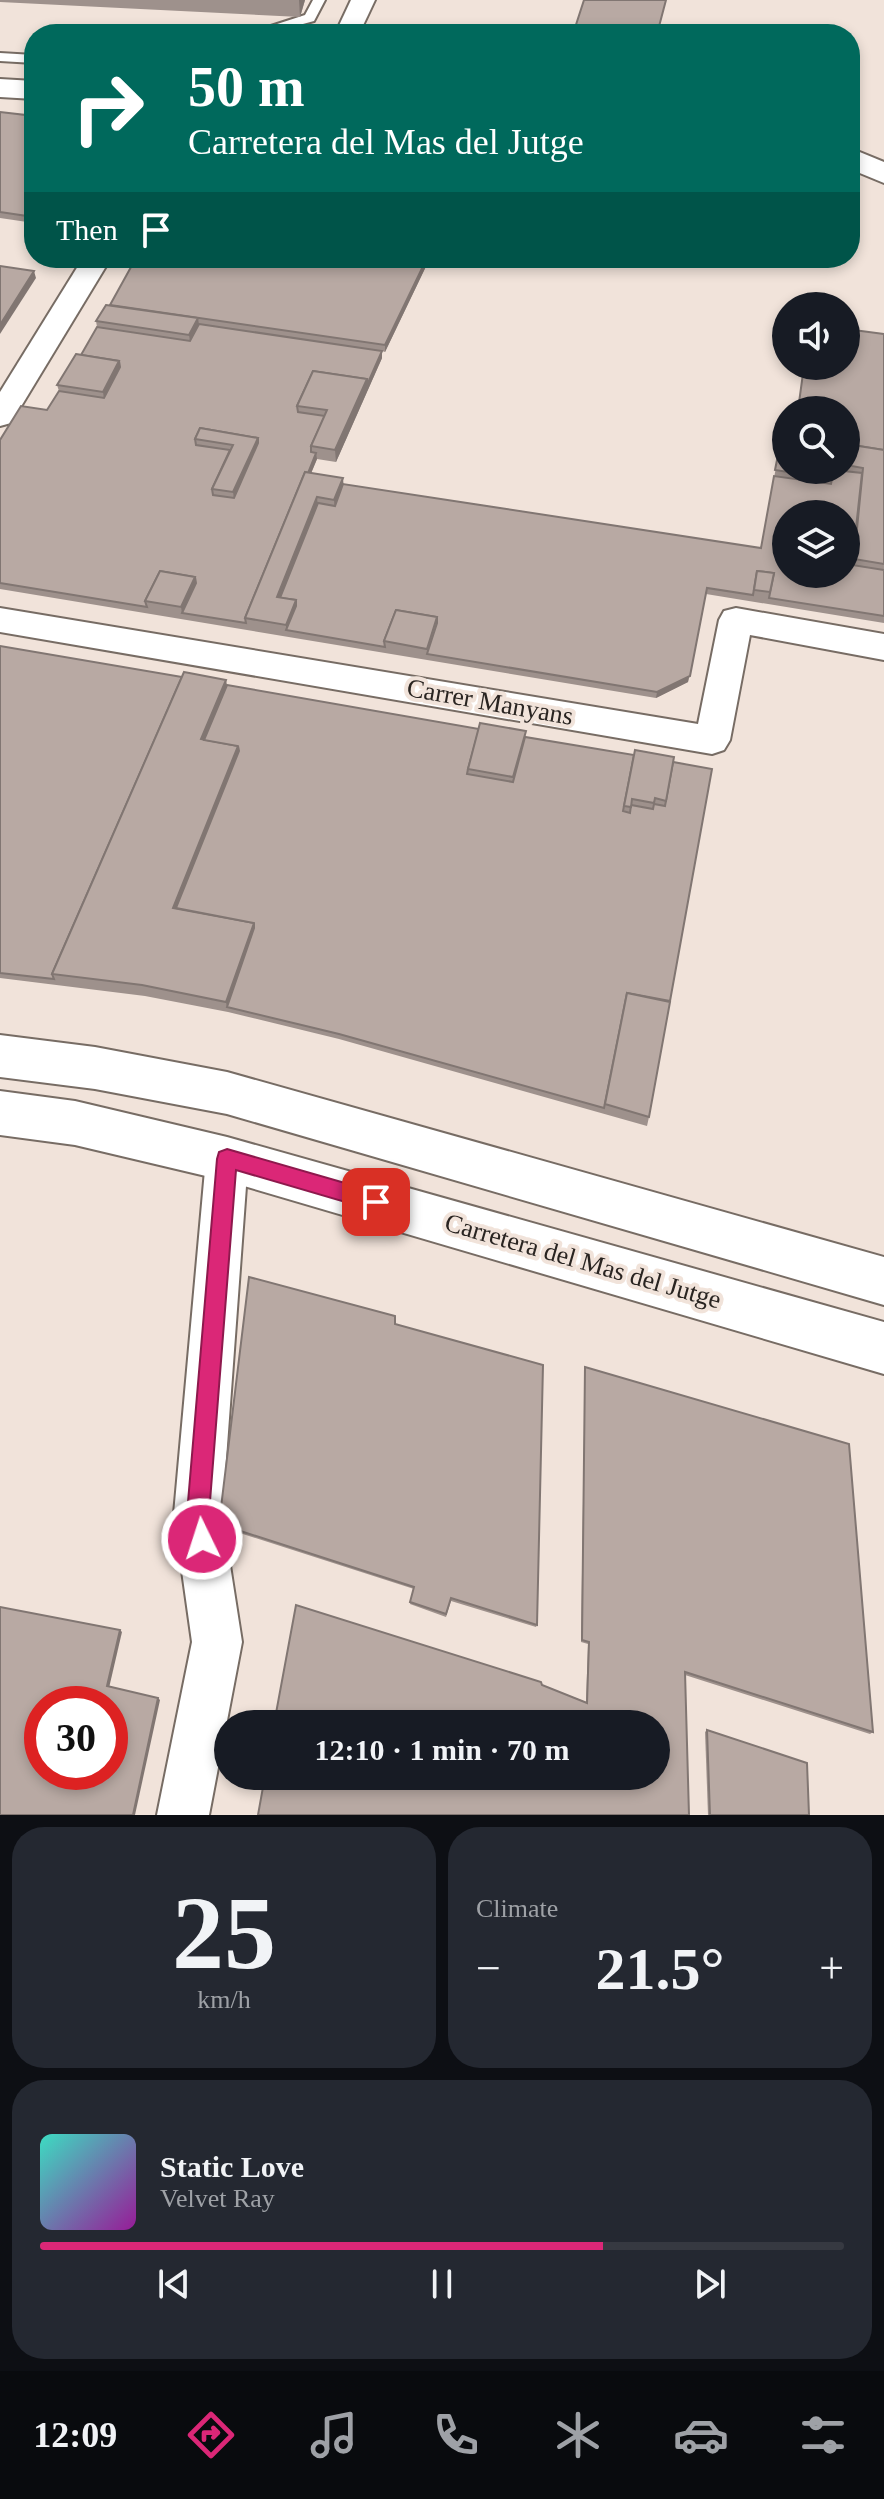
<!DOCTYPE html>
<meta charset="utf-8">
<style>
body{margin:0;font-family:"Times New Roman",serif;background:#242831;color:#f1f3f6;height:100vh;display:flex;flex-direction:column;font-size:30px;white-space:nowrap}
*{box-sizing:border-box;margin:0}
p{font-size:26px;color:#9ea1a6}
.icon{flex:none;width:44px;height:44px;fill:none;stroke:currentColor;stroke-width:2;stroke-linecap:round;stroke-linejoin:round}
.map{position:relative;height:1815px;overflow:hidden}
.sheet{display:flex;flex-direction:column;gap:12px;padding:12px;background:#0d0f14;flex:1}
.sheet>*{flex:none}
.banner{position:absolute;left:24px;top:24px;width:836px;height:244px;border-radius:32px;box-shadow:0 4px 12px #0003;background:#00695c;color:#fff;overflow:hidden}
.tools{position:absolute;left:772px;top:292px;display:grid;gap:16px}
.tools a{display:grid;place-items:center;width:88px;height:88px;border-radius:50%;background:#171b24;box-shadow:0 4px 12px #0003;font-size:40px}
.speed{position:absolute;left:24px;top:1686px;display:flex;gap:16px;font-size:40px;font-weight:700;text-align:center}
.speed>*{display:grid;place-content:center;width:104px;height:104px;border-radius:50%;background:#171b24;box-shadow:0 4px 12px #0003;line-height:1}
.speed .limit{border:12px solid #d22;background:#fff;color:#111}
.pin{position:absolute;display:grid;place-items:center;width:68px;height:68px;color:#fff;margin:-34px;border-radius:16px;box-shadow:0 4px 12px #0006}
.me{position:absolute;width:88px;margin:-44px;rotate:356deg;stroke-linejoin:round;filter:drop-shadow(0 0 6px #0008)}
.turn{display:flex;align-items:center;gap:28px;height:168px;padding:0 32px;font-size:36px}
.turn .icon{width:104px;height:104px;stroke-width:2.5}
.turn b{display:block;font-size:56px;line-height:68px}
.then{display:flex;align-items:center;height:76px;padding:0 32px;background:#0003;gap:16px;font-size:30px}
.big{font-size:60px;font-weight:600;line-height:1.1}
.sheet .widget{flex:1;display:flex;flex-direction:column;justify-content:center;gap:12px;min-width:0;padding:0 28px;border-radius:32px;background:#242831}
.sheet .dial{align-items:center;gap:0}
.dial b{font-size:104px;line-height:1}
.song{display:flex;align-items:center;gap:24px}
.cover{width:96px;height:96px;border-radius:12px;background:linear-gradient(135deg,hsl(170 70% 55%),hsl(300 70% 35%))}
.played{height:8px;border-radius:4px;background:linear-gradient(90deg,#db2777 70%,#363941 70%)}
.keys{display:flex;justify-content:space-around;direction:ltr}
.heat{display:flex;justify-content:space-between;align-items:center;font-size:44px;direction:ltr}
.sheet .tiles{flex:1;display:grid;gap:12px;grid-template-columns:1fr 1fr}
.widget:last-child{grid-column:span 2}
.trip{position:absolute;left:214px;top:1710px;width:456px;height:80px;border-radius:40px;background:#171b24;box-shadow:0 4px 12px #0003;font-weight:600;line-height:80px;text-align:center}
.dock{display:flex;height:128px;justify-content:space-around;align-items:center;background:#090b0e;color:#9ea1a6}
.dock .icon{width:56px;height:56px}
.dock .selected{color:#db2777}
.dock b{font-size:36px;color:#f1f3f6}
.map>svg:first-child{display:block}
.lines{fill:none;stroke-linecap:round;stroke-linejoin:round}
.lane-casing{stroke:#776c64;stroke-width:4}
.street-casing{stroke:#776c64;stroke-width:4}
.secondary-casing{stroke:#776c64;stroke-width:4}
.lane{fill:#fff;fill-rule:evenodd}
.street{fill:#fff;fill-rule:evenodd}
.secondary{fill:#fff;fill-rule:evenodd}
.wall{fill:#9e918c}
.shaded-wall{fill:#817672}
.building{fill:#b8a9a3;stroke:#817672;stroke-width:2;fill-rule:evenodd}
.route{fill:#db2777;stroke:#8e194d;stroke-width:2}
.labels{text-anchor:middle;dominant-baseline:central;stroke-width:8;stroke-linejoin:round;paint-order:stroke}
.street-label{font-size:26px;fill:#292421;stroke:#f1e3da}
</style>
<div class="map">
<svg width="884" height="1815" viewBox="0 0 884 1815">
<rect width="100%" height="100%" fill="#f1e3da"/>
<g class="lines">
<g class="lane-casing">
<g id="lane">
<path d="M313,0H325L314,21L266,34H246L305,15Z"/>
<path d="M0,53L34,55V63L0,61Z"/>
</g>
</g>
<g class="street-casing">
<g id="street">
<path d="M351,0H375L359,34H335Z"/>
<path d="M83,258H111L11,423L0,426V392Z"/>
<path d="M0,608L698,724L719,620L724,611L736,608L884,634V660L750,635L730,740L724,750L712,754L0,632Z"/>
<path d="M227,1140L242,1145L248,1159L222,1514L242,1642L209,1815H157L192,1642L174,1514L206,1159L212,1145Z"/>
</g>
</g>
<g class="secondary-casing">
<g id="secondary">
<path d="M0,79L34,81V99L0,97Z"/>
<path d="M850,148L884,162V183L850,169Z"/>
<path d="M0,1035L95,1047L227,1072L884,1257V1305L227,1114L95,1089L0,1077Z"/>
<path d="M0,1091L75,1101L227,1137L884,1322V1374L227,1181L75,1145L0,1135Z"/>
</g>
</g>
<use href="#lane" class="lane"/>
<use href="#street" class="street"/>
<use href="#secondary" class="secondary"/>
</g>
<g class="wall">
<path d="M0,0H305L300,17L0,2Z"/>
<path d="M0,112L34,116V223L0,218Z"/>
<path d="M430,258L385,352L382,351V358L336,462L317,459L311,473L343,484L761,548L782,435L786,470H846V410L884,334V623L706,594L688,682L656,698L0,589V440L47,410L59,391L57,385L81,355L97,327L96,321L110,305Z"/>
<path d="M0,646L479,729L526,731L525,737L634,755L674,757L649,1117L647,1126L339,1039L228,1012L145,996L0,978Z"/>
<path d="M395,1324L537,1625L536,1627L451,1601L446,1617L410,1604L414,1589L221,1527L219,1524Z"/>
<path d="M585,1367L873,1732L870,1734L685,1675L689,1815L274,1724L542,1685L586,1702L588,1644L581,1642Z"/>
<path d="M707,1730L809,1815H708L705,1732Z"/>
</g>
<g class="shaded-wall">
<path d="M299,0H305L300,17Z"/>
<path d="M427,258H430L385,352V345Z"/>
<path d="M34,271L36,278L0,334V325Z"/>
<path d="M198,318L200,331L191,347L189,335Z"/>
<path d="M382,351V358L336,462L335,450L367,379Z"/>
<path d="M119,361L121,373L105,405L103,392Z"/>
<path d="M258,438L259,450L235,505L233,492Z"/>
<path d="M316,453L317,459L251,619Z"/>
<path d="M343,478L344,490L335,512L334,500Z"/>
<path d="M317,497L318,510L281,603L277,597Z"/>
<path d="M195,577L197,589L182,613L181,607Z"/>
<path d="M707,588L688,682L656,698L657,692Z"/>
<path d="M296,600L297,612L286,630V625Z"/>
<path d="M226,680L228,691L205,745L201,739Z"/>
<path d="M238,746L240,757L178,913L173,908Z"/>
<path d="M254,923L255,934L227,1007L226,1002Z"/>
<path d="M120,1630L122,1632L109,1688L107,1686Z"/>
<path d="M158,1698L160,1700L135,1815H133Z"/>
</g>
<g class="building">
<path d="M584,0H666L657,34H573Z"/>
<path d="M850,94L856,95L853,102L850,101Z"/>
<path d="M0,112L34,116V217L0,212Z"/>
<path d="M136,258H427L385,345L110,305Z"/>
<path d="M0,266L34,271L0,325Z"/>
<path d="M106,305L198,318L189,335L96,321Z"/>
<path d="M199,324L382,351L367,385V379L313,371L297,406L298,412L325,416L311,446V452L316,453L308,473L305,472L245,618L246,623L182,613L196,583L195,577L160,571L145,601L147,607L0,583V440L21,406L47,410L59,391L104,398L120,367L119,361L81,355L97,327L190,341ZM200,428L258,438V443L234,498L213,495L212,489L230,450L196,445L195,439Z"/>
<path d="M846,329L884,334V450L846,444V410H798L804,366H846Z"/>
<path d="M76,354L119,361L103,392L57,385Z"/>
<path d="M313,371L367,379L335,450L311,446L327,410L297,406Z"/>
<path d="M200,428L258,438L233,492L212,489L233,445L195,439Z"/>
<path d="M782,435L786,436V470H834L833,479L775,470Z"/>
<path d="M846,444L884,450V564L854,559L863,468L846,465Z"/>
<path d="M834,470L862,473L852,565L884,570V616L769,598L774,573L757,571L753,595L707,588L690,676L657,692L427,654L437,623V617L396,610L384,641L385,647L286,630L296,606V600L280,598L318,503L335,506L343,484L761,548L774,476L831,484ZM786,514H846V574H786Z"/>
<path d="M305,472L343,478L334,500L317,497L277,597L296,600L286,625L245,618Z"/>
<path d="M160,571L195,577L181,607L145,601Z"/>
<path d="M757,571L774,573L770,592L754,590Z"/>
<path d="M396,610L437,617L427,649L384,641Z"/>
<path d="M0,646L182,677L52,974L54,979L0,973Z"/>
<path d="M184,672L226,680L201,739L238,746L173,908L254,923L226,1002L142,985L52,974Z"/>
<path d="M227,685L479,729L468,769L467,774L513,782L525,737L634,755L623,811L630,813L631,805L653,809L654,804L665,806L673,762L712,769L670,1001L627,993L604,1108L339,1034L227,1007L254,928V923L176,908L239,751L238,746L204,740Z"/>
<path d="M480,723L526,731L513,777L468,769Z"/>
<path d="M635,750L674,757L666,801L655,798L654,803L632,799L631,807L624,806Z"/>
<path d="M627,993L670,1002L649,1117L605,1104Z"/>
<path d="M249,1277L395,1316V1324L543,1365L537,1625L451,1598L446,1614L410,1602L414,1587L219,1524Z"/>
<path d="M585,1367L849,1444L873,1732L685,1672L689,1815H258L265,1776H656V1724H274L296,1605L541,1682L542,1685L587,1703L589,1642L582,1640Z"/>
<path d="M0,1607L120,1630L107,1686L158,1698L133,1815H0ZM42,1704H110V1772H42Z"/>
<path d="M707,1730L807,1763L809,1815H710Z"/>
</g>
<path class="route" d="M227,1149L376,1192L383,1195L386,1202L383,1208L376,1211L236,1170L209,1514L213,1539L210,1547L202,1551L194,1547L187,1514L217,1159L219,1152Z"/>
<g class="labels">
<g class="street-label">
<text transform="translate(490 702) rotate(10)">Carrer Manyans</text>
<text transform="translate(583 1261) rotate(16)">Carretera del Mas del Jutge</text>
</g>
</g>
</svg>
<div class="tools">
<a><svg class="icon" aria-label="sound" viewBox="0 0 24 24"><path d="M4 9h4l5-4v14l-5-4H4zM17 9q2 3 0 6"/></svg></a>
<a><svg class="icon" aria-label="search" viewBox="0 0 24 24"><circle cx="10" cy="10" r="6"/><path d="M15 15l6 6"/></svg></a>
<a><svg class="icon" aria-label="layers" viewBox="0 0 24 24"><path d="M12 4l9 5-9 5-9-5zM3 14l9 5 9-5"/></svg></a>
</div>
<div class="speed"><div class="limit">30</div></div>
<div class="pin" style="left:376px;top:1202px;background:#d93025"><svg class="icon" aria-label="arrive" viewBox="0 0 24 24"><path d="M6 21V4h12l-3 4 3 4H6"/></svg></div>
<svg class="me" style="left:202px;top:1539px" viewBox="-20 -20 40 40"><circle r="17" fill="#db2777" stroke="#fff" stroke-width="3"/><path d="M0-11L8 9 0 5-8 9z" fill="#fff"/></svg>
<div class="trip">12:10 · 1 min · 70 m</div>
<div class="banner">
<div class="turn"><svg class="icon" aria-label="right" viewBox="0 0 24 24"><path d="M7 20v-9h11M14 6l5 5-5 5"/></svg><div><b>50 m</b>Carretera del Mas del Jutge</div></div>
<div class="then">Then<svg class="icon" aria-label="arrive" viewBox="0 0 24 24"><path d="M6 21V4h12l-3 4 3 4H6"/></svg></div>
</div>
</div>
<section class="sheet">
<div class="tiles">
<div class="widget dial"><b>25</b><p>km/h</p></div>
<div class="widget"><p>Climate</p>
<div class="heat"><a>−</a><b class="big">21.5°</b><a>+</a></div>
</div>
<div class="widget">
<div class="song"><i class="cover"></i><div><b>Static Love</b><p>Velvet Ray</p></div></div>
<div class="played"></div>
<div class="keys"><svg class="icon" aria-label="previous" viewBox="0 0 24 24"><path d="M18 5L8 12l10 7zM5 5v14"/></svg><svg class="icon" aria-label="pause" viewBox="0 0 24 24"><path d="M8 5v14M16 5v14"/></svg><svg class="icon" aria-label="next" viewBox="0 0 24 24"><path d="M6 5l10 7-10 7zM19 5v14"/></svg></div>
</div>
</div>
</section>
<nav class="dock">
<b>12:09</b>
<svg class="icon selected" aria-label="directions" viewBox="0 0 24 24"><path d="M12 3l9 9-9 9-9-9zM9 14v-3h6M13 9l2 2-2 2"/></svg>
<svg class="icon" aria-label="music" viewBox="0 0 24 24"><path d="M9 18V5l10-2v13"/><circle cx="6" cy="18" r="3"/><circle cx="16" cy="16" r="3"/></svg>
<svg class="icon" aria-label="phone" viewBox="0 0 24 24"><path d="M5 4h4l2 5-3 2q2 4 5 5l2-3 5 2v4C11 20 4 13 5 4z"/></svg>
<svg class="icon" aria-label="climate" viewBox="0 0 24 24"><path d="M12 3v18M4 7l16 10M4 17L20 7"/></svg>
<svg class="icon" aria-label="car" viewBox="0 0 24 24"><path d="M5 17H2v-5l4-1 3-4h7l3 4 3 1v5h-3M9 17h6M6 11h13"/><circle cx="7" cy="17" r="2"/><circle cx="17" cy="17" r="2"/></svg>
<svg class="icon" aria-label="filters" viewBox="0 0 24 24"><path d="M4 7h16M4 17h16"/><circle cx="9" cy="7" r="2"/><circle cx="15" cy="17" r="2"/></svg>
</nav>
